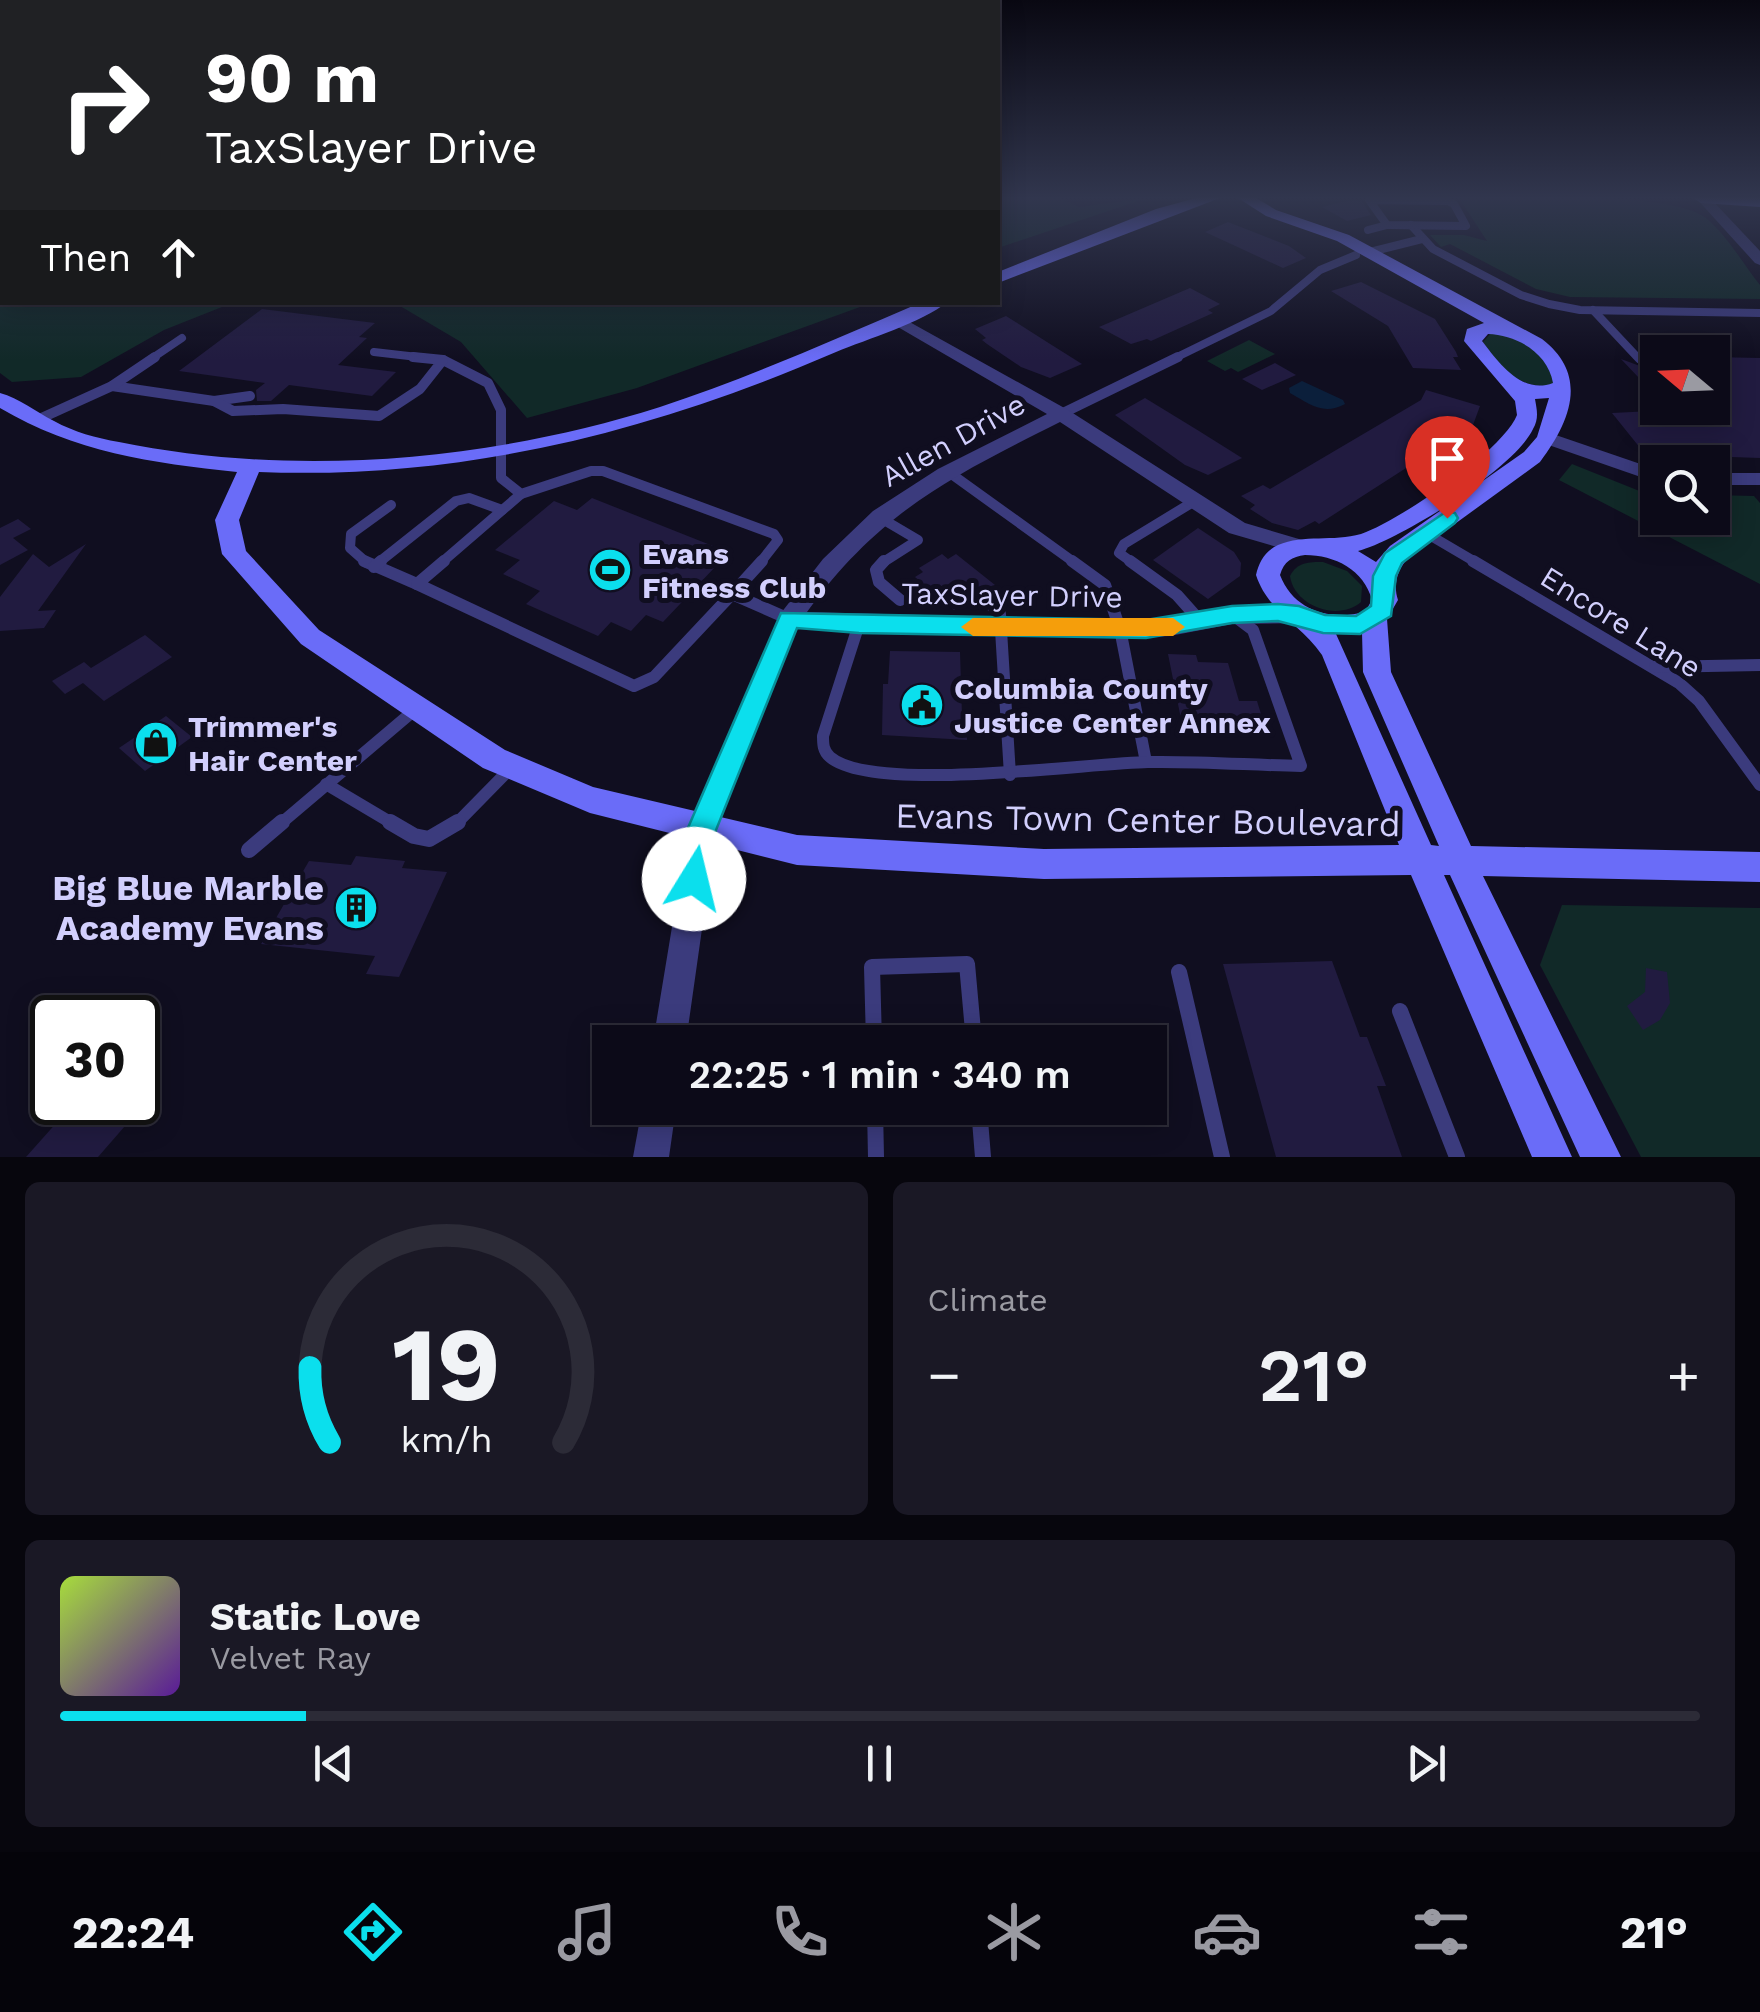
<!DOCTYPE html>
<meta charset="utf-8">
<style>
body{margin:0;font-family:"Work Sans",sans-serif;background:#1a1825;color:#f1f3f6;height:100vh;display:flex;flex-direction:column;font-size:38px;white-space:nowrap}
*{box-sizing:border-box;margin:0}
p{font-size:32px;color:#9a9aa2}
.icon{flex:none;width:55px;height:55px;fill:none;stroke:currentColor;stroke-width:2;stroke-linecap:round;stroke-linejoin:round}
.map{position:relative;height:1157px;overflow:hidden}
.drawer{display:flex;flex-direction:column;gap:25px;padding:25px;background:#07060d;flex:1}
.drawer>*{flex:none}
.hud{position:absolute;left:0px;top:0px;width:1000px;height:305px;box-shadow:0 5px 25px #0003,0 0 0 2px #2c2b37;background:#202124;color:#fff;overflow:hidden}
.needle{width:65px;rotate:289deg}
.tools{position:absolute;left:1640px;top:335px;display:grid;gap:20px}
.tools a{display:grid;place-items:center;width:90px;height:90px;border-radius:0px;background:#0c0a18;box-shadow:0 5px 25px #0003,0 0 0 2px #2c2b37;font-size:50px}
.speed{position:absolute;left:30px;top:995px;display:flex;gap:20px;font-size:50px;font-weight:700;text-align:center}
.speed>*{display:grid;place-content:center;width:130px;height:130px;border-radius:50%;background:#0c0a18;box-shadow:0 5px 25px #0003,0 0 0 2px #2c2b37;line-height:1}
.speed .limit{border:5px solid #111;border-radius:15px;background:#fff;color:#111}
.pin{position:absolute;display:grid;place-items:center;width:85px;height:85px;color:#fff;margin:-102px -42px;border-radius:50% 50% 50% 0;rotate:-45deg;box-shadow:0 0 10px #0007}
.pin .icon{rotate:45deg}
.me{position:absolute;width:110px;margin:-55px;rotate:9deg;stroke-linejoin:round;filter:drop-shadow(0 0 8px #0008)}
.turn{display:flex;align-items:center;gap:35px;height:210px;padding:0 40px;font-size:45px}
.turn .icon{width:130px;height:130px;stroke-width:2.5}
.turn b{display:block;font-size:70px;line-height:85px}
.then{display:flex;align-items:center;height:95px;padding:0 40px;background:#0003;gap:20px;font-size:38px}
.big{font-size:75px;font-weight:600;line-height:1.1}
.drawer .tile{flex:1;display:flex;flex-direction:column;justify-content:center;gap:15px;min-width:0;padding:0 35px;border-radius:15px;background:#1a1825}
.drawer .dial{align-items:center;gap:0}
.dial svg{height:260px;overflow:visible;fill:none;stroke:#2c2b37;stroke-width:7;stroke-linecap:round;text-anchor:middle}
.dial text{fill:#f1f3f6;stroke:none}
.song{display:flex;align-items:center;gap:30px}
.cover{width:120px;height:120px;border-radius:15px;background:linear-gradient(135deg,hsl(80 70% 55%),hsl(270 70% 35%))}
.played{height:10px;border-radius:5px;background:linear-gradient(90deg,#0bdfed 15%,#2c2b37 15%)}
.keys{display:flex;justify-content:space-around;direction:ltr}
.heat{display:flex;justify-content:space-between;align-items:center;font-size:55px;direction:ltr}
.drawer .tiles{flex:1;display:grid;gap:25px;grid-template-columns:1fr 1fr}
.tile:last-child{grid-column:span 2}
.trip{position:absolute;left:592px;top:1025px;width:575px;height:100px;border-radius:0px;background:#0c0a18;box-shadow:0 5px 25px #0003,0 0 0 2px #2c2b37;font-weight:600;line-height:100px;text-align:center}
.dock{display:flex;height:160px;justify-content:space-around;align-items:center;background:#05040a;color:#9a9aa2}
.dock .icon{width:70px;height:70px}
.dock .on{color:#0bdfed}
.dock b{font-size:45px;color:#f1f3f6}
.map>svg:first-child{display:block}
.green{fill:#112928}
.water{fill:#0b1f3b}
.building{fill:#211b40}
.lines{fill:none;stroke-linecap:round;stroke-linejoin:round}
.lane-far3{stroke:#3b3b7d;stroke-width:8}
.lane-far2{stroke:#3b3b7d;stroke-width:10}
.lane-far1{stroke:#3b3b7d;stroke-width:12}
.lane{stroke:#3b3b7d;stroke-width:16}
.street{fill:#3b3b7d;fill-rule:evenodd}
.secondary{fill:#6a6cf8;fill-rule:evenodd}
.route{fill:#0bdfed;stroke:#07919a;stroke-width:2.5}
.slow{fill:#f59e0b}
.labels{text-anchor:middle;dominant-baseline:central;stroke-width:10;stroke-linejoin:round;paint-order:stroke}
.street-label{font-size:30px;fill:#d2cffd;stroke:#100e20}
.poi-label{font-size:30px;font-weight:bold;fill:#d2cffd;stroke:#100e20;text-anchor:start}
.near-street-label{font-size:35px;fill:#d2cffd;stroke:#100e20}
.near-poi-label{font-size:35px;font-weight:bold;fill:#d2cffd;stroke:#100e20;text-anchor:end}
</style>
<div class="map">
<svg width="1760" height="1157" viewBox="0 0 1760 1157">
<rect width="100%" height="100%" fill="#100e20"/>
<g class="green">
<path d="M0,198L2,302L232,303L164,330L81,377L12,382L0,373Z"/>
<path d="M998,198H1060L1079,207L1147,198L998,248Z"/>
<path d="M1459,198C1508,198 1671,190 1706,218C1727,235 1743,264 1760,285V299L1570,297L1536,289L1450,244L1441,247L1430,235H1464L1487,241Z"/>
<path d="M395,303H871L637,388L527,418L461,342Z"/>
<path d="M1492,332L1528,341L1555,375L1554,385C1518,390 1502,368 1483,342Z"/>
<path d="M1249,340L1275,354L1238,372L1231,368L1225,371L1207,361Z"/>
<path d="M1572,464L1647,494H1657L1658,518H1712L1713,495L1754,496L1760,503V584L1559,480Z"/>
<path d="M1323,562L1347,571L1362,586L1361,602C1338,622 1294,606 1290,576C1297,562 1309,562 1323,562Z"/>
<path d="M1562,905L1760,908V1157H1641L1540,965Z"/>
</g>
<path class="water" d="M1302,381L1343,400L1345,404C1323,416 1310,404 1290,393L1289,388Z"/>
<g class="building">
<path d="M1351,200L1362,201L1371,215L1347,221L1322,207Z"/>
<path d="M1228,222L1289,246L1306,258L1283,268L1205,232Z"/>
<path d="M1361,282L1435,319L1456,352L1458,357H1453L1461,370L1413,368L1388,326L1331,291Z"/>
<path d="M1190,288L1220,304L1208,310L1213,313L1151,341L1147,339L1131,344L1099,327Z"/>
<path d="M262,309L375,323L359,337L367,338L338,365L396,372L372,396L289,385L271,401H257L256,390L265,383L179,371Z"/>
<path d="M1006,316L1047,342L1082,364L1050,378L1021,367L987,344L982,340L986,338L975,329Z"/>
<path d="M1712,357L1760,358V458L1645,454L1612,413L1712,408Z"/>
<path d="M1621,359L1640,366L1646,359H1658V398Z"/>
<path d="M1275,363L1296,375L1262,390L1242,379Z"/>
<path d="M1426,390L1480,406L1473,425L1319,524L1315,521L1298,530L1272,523L1250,509L1255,505L1241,496L1263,485L1270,489L1421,400Z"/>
<path d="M1145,398L1199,431L1242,458L1208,475L1185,465L1115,415Z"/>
<path d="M592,498L713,546L700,560L716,566L663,622L646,615L631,631L611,622L598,636L526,604L540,591L503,574L520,560L495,550L554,501L577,510Z"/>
<path d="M18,519L31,529L13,538L28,550L0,565V528Z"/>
<path d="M1198,528L1234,552L1241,563L1240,576L1208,599L1153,560Z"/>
<path d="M86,544L38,611L56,610L44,628L0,631V597L33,554L49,567Z"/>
<path d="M942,554L948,559L956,554L995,585L954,610L915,577L923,572L919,568Z"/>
<path d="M145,635L172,657L104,701L83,683L65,694L52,681L84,662L91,668Z"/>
<path d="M890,651L960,652L962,715H966L967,740L882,735L883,684H888Z"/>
<path d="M1168,654L1196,655L1198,662L1228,663L1239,701H1257L1265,727L1235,726L1236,731H1217L1216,725L1182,724Z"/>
<path d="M166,716L192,737L145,771L119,748Z"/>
<path d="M356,856L405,861L402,868L447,872L399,977L366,974L375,956L261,944L309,861L351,865Z"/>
<path d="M1332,961L1360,1037H1367L1386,1086H1377L1402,1157H1276L1223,964Z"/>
<path d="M1646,968L1667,972L1670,1003L1660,1020L1643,1030L1627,1006L1645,992Z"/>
<path d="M75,1102H82L125,1126L98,1157H26Z"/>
</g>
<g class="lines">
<g class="lane-far3">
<path d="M1369,200L1448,201L1454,204L1466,226L1387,225Z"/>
<path d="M1411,225L1433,249L1521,295L1549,304L1580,310L1760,313"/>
<path d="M1368,230L1387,225"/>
<path d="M1370,252L1422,239"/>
<path d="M1593,310L1639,359"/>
<path d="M374,352L435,359"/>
<path d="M151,359L182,338"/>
<path d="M1173,359L1271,311L1320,270L1356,255"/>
</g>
<g class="lane-far2">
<path d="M443,360L488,383L501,410V478L521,494L591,471H603L774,534L778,540L760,563"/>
<path d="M112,386L214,401L250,396"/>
<path d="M214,401L233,411L283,409L379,416L420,389L443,360L413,357"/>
<path d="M1061,414L1178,357"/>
<path d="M37,420L112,386L155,357"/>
<path d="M950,473L1075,563"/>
<path d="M879,517L918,540L882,563"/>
<path d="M1426,533L1477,563"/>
<path d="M367,563L350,548L351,534L391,505"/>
<path d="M378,563L456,501L469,498L502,510"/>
<path d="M441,563L521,494"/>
<path d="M1133,563L1119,553L1124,544L1193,502"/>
</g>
<g class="lane-far1">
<path d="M364,561L417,584"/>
<path d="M444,561L417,584L634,686L654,677L732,594"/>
<path d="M762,561L732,594L789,619"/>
<path d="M884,561L876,570L879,582L900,600"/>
<path d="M1072,561L1105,585L1120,629L1146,762"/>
<path d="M1130,561L1177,595L1201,622"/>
<path d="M1473,561L1679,683L1699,701L1760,785"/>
<path d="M374,567L381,561"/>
<path d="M991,605L1000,614L1010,775"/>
<path d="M859,624L823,736C823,744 823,751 830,757C873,794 1086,763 1148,762C1199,761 1250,765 1301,766L1253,630L1233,615"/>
<path d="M1655,667L1760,665"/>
<path d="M326,784L395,825"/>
<path d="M279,825L417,708"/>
<path d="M455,825L512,767"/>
</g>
<g class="lane">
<path d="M390,822L414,836L429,839L458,822"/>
<path d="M249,850L282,822"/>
<path d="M1179,972L1222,1157"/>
<path d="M1400,1011L1457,1157"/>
<path d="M874,1042L872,967L967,964L974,1042"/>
<path d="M875,1108L876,1157"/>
<path d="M979,1108L983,1157"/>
</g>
<g class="street">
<path d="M1696,198H1710L1760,251V265L1755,263Z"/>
<path d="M897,315L1068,410L1245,523L1309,542L1312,547L1301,554L1229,533L1060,422C953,476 880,511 807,612L1120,620L1170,618L1232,606L1299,605L1307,608L1311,614L1307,620L1299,623L1232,624L1170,636L1120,638L797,628L716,830L686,1042H653L688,830L781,613L823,559L873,511L938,469L1047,414L891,323L889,320Z"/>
<path d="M1547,432L1658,470V483L1540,442L1537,438Z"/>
<rect x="1712" y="473" width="48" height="12"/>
<path d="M642,1108H676L669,1157H633Z"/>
</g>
<g class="secondary">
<path d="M1196,198H1220L998,283V272L1156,209Z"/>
<path d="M1238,198H1256L1276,210L1349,235L1542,339C1589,375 1571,421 1540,462L1408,558C1397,570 1393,585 1398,600L1387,619L1391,672L1471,846L1760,852V882L1483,876L1621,1157H1580L1450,875H1444L1572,1157H1532L1411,875L1044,879L797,865L590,813L483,768L301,644L222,554L215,520L237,472C152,463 74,452 0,408V393C19,398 36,412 54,421C74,432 96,438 119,442C295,478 489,461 660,407C749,378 835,339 922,302H947C922,323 867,339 836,352C651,432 462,480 259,472L239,520L246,551L319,630L505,750L593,787L797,835L1044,849L1399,845L1322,655C1301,624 1268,612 1256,575C1259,562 1265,551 1278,545C1304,534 1333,542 1361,534C1397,522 1504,450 1517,415L1515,401L1464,341L1467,329L1484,323L1337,241L1266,216ZM1488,334C1517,335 1548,353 1553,383C1522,395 1499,363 1482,341ZM1549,398L1537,437L1524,452L1390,546L1376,562L1358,551C1400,540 1515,468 1533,429C1539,418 1537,411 1535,399ZM1305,555C1335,555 1364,570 1372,600L1365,612C1330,621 1294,611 1280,575C1284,561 1292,557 1305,555ZM1362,632L1363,672L1439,846L1431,845L1336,634Z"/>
<path d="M1693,198H1760V207L1701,203Z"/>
</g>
</g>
<linearGradient id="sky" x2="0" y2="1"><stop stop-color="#090812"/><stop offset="0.55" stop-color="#31364e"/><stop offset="1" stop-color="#31364e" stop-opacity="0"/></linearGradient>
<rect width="1760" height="360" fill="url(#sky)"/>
<path class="route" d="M1447,511L1455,513L1458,518L1455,523L1402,563L1396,576L1391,616L1360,634L1323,633L1278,621L1232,623L1146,638L859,633L797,628L716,830L705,889L694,893L683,889L679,879L687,830L781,613L1146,620L1232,606L1278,604L1299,606L1325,615L1356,616L1371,606L1373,576L1385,553Z"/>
<path class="slow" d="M973,618H1173L1185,627L1173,636H973L961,627Z"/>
<defs>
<g id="stadium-disc" transform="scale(2.25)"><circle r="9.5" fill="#0bdfed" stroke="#100e20"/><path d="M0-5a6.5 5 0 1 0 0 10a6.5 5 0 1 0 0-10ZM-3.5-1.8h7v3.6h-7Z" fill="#111"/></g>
<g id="civic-disc" transform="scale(2.25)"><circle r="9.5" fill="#0bdfed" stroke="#100e20"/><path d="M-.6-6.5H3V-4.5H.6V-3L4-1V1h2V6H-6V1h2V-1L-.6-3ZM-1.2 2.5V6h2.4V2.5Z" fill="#111"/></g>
<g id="shop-disc" transform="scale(2.25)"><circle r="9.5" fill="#0bdfed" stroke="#100e20"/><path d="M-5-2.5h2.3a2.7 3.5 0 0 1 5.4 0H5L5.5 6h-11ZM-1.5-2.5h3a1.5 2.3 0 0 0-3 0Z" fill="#111"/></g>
<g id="building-disc" transform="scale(2.25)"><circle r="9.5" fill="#0bdfed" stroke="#100e20"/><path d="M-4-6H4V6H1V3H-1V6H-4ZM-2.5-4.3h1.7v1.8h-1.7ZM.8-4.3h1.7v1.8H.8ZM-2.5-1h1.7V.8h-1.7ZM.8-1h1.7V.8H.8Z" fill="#111"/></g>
</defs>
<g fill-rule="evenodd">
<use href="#stadium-disc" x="610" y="570"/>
<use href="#civic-disc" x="922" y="705"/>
<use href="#shop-disc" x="156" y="743"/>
<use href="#building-disc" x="356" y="908"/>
</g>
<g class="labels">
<g class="street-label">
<text transform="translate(953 440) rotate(-29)">Allen Drive</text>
<text transform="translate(1012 595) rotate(1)">TaxSlayer Drive</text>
<text transform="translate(1621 622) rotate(32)">Encore Lane</text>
</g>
<g class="poi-label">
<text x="642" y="553">Evans<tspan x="642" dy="34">Fitness Club</tspan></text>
<text x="954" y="688">Columbia County<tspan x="954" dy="34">Justice Center Annex</tspan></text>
<text x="188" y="726">Trimmer's<tspan x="188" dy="34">Hair Center</tspan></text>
</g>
<g class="near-street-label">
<text transform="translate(1148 820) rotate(1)">Evans Town Center Boulevard</text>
</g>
<g class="near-poi-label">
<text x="324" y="888">Big Blue Marble<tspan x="324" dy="40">Academy Evans</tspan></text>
</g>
</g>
</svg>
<div class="tools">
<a><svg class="needle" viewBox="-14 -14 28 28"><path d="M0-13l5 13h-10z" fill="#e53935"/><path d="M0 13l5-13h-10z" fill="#9a9aa2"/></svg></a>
<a><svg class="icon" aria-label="search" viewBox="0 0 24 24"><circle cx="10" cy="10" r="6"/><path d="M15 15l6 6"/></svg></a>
</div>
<div class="speed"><div class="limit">30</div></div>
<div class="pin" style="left:1447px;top:518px;background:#d93025"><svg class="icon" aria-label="arrive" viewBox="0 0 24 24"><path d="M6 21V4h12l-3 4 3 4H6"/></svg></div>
<svg class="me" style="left:694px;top:879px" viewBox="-20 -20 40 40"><circle r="19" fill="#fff"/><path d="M0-13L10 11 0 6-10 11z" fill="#0bdfed"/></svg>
<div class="trip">22:25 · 1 min · 340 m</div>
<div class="hud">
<div class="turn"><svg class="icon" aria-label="right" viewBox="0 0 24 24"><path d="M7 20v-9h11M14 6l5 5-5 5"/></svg><div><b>90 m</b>TaxSlayer Drive</div></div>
<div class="then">Then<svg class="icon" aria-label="ahead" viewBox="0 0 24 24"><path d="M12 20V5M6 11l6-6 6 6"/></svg></div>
</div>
</div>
<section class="drawer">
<div class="tiles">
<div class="tile dial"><svg viewBox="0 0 100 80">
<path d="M14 69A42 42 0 1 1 86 69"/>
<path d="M14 69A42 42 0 0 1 8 46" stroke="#0bdfed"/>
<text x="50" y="56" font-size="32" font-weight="700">19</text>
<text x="50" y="72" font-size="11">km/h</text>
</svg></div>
<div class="tile"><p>Climate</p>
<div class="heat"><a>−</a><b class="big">21°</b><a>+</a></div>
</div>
<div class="tile">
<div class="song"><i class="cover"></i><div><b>Static Love</b><p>Velvet Ray</p></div></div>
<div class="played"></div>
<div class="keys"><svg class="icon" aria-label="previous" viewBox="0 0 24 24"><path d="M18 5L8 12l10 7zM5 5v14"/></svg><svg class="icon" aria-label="pause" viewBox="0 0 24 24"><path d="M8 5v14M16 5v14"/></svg><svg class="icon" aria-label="next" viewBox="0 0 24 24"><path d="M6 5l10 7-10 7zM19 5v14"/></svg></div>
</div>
</div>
</section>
<nav class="dock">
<b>22:24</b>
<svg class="icon on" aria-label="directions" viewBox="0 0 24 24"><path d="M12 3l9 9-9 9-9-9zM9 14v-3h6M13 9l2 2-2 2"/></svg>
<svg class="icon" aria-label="music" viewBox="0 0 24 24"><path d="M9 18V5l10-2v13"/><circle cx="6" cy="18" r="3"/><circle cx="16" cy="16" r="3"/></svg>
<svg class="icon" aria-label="phone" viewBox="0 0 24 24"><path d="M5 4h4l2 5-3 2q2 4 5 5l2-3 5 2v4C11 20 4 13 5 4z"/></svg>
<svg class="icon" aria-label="climate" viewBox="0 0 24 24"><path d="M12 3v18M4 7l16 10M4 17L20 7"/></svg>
<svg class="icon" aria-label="car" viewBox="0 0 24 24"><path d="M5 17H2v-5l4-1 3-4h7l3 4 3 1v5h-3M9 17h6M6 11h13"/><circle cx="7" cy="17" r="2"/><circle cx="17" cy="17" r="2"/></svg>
<svg class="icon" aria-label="filters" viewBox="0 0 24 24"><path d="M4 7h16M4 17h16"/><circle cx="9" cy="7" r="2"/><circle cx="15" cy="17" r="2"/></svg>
<b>21°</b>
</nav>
